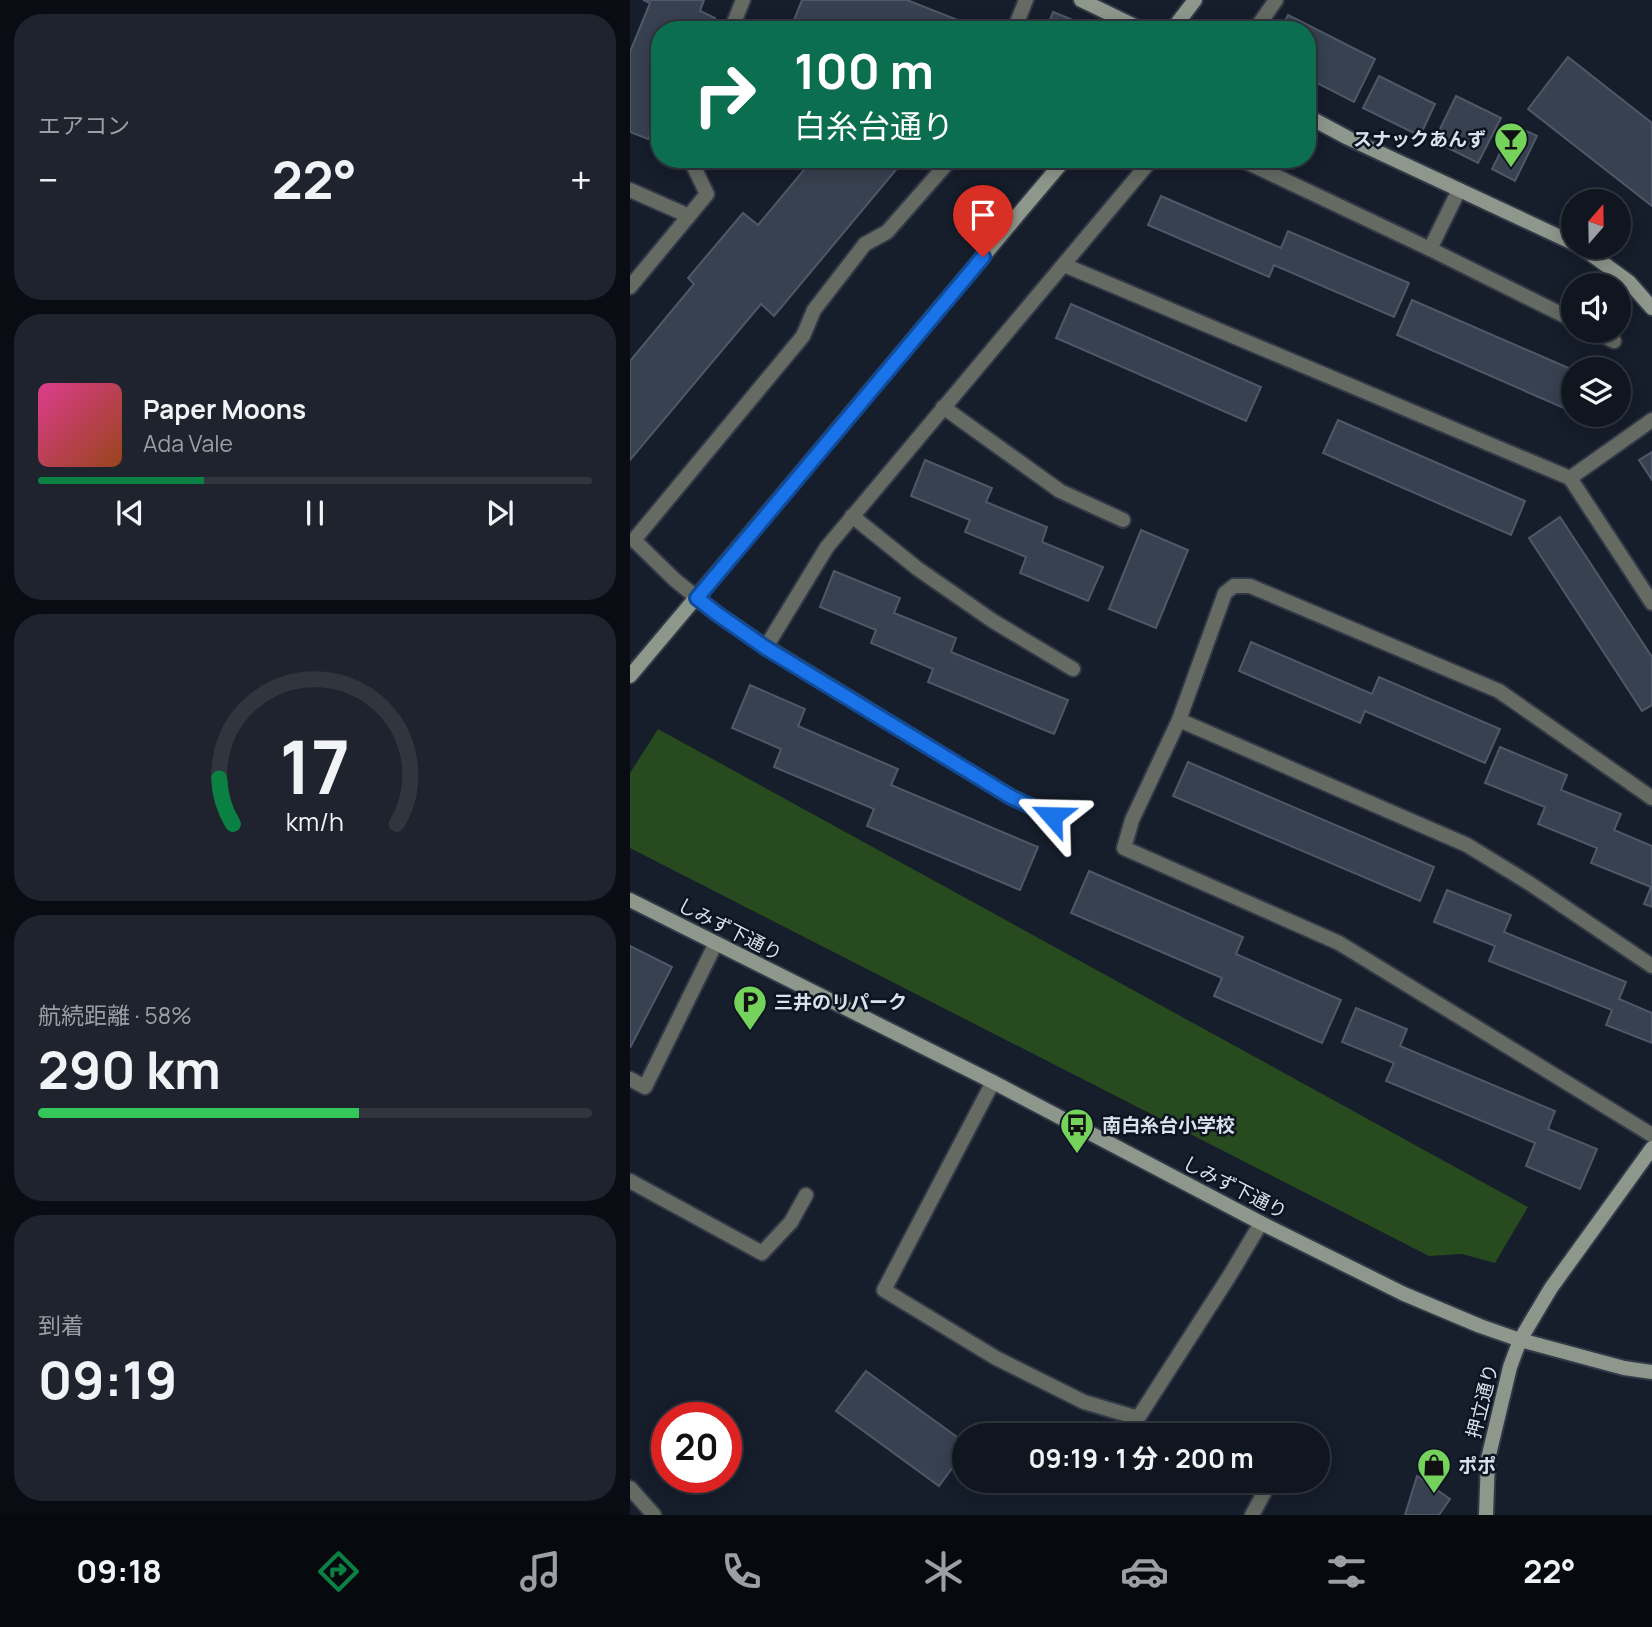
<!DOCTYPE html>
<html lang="ja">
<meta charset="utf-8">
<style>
body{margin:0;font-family:Manrope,"Noto Sans JP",sans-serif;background:#1e232d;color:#f1f3f6;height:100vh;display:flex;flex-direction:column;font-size:26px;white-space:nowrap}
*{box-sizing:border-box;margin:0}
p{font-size:23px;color:#9c9fa5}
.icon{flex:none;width:38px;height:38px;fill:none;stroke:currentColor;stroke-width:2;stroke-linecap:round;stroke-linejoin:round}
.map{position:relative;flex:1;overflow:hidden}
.sheet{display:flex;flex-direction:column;gap:14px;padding:14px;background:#090c12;width:630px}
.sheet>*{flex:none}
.guide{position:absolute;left:21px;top:21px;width:665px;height:147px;border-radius:28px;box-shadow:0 4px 18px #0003,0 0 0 2px #30353e;background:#0b6e4f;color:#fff;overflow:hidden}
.needle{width:46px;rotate:20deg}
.fabs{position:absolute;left:931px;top:189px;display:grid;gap:14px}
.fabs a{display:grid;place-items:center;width:70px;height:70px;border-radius:50%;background:#101620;box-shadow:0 4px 18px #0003,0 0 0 2px #30353e;font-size:35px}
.speed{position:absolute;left:21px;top:1402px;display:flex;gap:14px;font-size:35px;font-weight:700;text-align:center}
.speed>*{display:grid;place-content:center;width:91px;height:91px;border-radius:50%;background:#101620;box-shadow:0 4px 18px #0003,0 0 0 2px #30353e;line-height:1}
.speed .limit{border:10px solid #d22;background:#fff;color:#111}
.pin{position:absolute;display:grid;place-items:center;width:60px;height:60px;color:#fff;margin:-72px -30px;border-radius:50% 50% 50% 0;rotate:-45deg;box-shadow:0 0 7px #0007}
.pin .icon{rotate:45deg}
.me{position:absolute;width:77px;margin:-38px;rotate:295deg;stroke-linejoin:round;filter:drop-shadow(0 0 5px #0008)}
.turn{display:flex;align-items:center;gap:24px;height:147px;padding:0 28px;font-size:32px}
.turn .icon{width:91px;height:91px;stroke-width:2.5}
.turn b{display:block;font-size:49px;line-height:60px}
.big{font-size:52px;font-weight:700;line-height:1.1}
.sheet .card{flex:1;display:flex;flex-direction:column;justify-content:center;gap:10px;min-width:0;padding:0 24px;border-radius:28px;background:#1e232d}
.sheet .dial{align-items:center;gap:0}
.dial svg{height:182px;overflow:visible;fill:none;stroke:#30353e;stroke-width:7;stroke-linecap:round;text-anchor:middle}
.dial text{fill:#f1f3f6;stroke:none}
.song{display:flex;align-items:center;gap:21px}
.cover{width:84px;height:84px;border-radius:10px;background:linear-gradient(135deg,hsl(330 70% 55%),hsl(20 70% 35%))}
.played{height:7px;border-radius:4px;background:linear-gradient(90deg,#0b8043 30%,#30353e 30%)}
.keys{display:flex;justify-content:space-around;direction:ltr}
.heat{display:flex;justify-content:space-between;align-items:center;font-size:38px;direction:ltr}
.charge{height:10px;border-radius:5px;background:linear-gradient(90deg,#34c759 58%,#30353e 0)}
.trip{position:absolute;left:322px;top:1423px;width:378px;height:70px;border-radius:35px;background:#101620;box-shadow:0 4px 18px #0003,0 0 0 2px #30353e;font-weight:700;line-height:70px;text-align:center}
.menu{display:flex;height:112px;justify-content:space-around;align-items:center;background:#06090d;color:#9c9fa5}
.menu .icon{width:49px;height:49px}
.menu .current{color:#0b8043}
.menu b{font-size:32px;color:#f1f3f6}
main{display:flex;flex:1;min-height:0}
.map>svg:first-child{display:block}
.green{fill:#274a1e}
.building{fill:#384150;stroke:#4f5868;stroke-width:2}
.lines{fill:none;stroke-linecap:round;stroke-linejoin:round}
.lane-casing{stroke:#323846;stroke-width:18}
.street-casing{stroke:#323846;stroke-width:18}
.secondary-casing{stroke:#323846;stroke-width:18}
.lane{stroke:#656a63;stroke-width:14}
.street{stroke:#656a63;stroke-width:14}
.secondary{stroke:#8e978c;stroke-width:14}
.route-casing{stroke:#114b97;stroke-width:18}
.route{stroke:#1a73e8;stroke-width:12}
.labels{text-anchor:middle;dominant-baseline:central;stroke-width:5;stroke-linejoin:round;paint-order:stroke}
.poi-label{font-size:19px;font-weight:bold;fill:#dbe1ea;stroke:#0d1421;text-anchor:start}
.street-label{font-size:19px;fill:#dbe1ea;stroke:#0d1421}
</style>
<main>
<section class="sheet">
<div class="card"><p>エアコン</p>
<div class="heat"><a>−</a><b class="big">22°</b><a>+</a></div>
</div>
<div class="card">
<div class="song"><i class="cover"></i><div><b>Paper Moons</b><p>Ada Vale</p></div></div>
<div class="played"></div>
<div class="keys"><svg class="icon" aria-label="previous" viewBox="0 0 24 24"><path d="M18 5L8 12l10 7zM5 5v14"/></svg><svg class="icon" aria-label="pause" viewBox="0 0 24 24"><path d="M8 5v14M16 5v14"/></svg><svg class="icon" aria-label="next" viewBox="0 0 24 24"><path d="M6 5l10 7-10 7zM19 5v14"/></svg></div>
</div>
<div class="card dial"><svg viewBox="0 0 100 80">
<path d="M14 69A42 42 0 1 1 86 69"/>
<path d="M14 69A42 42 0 0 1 8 49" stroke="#0b8043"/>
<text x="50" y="56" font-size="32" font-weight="700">17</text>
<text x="50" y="72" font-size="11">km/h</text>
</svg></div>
<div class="card"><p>航続距離 · 58%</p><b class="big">290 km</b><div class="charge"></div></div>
<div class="card"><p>到着</p><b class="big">09:19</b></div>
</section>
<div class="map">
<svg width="1022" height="1515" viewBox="0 0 1022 1515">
<rect width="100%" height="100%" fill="#161d2b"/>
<path class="green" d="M28,729L898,1207L865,1263L832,1254L799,1256L0,848V773Z"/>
<g class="building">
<path d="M13,0H74L70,11L85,18L80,30H30V111L18,139L0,132V52L20,3Z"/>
<path d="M172,0H277L343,26L342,30H160Z"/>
<path d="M423,12L468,30H416Z"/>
<path d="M658,15L745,59L724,102L677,78V30H650Z"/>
<path d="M938,57L1022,123V206L898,109Z"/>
<path d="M749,76L805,104L790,136L733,108Z"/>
<path d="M826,96L871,118L848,163L804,141Z"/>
<path d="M884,125L907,136L885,181L862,169Z"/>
<path d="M183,159H275L144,316L131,304L0,460V361L64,284L58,278L113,213L128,225Z"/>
<path d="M531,196L651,248L658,231L779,283L764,317L644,265L639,277L518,225Z"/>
<path d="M782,300L943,370V412L767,335Z"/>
<path d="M441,304L631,387L616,421L426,338Z"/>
<path d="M708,420L895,501L881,535L693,453Z"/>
<path d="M1022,452V480L1009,460Z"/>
<path d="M295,460L362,488L356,502L417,527L412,542L473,567L458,601L390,573L396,557L335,532L340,520L281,496Z"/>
<path d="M930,517L1022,657V705L1012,711L899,538Z"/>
<path d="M511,530L558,550L526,628L479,609Z"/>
<path d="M204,571L270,598L264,613L326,638L321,652L438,700L424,734L298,682L303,669L241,643L246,630L190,607Z"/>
<path d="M621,642L742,694L749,677L870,729L855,763L735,711L730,723L609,671Z"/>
<path d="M120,685L175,709L168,726L268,769L261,785L408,847L390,890L237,826L244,809L144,767L151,749L102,728Z"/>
<path d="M870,747L937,775L931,790L991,814L984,830L1022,846V907L1014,904L1021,887L961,863L967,848L908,824L915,807L855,783Z"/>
<path d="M558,762L804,867L790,901L543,796Z"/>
<path d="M459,871L613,937L606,954L711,1000L692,1043L584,996L592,978L441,913Z"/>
<path d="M817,890L881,915L874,932L996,982L989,999L1022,1013V1043L976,1025L982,1010L859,961L865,946L804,922Z"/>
<path d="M0,946L42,967L0,1048Z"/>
<path d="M726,1008L777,1029L770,1046L925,1111L918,1129L967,1149L950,1189L896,1166L905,1143L756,1081L764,1063L712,1042Z"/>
<path d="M236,1371L334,1442V1452L309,1486L206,1411Z"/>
<path d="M787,1476L820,1499L809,1515H775Z"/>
</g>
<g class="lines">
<g class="lane-casing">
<g id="lane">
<path d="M384,30L396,0"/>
<path d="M321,159L257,232L235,244L184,310L173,336L4,540L45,580L86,613L136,647L381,797L423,816"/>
<path d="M610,159L800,249L943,320"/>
<path d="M800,249L829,190"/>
<path d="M434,265L940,478L1022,603"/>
<path d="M964,331L984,341"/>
<path d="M313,407L430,491L493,520"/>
<path d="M940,478L1022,420"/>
<path d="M222,516L288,569L363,621L443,669"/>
<path d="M136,647L197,547L522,159"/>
<path d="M549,720L837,845L899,883L1022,966"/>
<path d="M1022,798L869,691L620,586H604L595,593L549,720L502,820L494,848L709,943L1022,1135"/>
<path d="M0,1079L15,1087L86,943"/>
<path d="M0,1181L132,1253L161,1222L176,1195"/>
</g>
</g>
<g class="street-casing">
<g id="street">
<path d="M101,30L113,0"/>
<path d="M625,30L646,0"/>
<path d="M0,190L59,216"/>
<path d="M0,287L77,194L60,159"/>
<path d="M363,1082L254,1290L366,1358L454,1402L508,1418L600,1275L631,1223"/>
<path d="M0,1488L24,1515"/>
<path d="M622,1515L641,1480"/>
</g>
</g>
<g class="secondary-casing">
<g id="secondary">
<path d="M451,0L513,30"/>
<path d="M542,30L565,0"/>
<path d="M677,116L718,138L943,243"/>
<path d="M951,247L999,282L1022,308"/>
<path d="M0,676L435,159"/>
<path d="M0,900L363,1082L631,1223L774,1294L850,1326L890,1340L994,1368L1022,1372"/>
<path d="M856,1515L858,1459L880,1367L890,1340L921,1288L1022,1148"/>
</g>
</g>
<use href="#lane" class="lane"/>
<use href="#street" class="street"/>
<use href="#secondary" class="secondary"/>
</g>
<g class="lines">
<g class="route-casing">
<path id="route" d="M353,257L67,598L86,613L136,648L381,797L422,816"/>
</g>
<use href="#route" class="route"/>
</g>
<defs>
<g id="bar-pin" transform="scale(1.75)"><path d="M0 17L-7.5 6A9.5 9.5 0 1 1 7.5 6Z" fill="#75d25b" stroke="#0d1421"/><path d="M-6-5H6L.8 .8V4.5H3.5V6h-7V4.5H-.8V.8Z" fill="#111"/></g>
<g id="parking-pin" transform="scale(1.75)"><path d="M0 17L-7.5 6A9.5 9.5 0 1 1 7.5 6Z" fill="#75d25b" stroke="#0d1421"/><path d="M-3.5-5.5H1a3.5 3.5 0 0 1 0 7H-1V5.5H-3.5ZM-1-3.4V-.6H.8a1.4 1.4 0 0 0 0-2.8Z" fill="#111"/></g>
<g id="bus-pin" transform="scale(1.75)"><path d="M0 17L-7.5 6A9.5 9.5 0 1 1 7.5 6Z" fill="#75d25b" stroke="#0d1421"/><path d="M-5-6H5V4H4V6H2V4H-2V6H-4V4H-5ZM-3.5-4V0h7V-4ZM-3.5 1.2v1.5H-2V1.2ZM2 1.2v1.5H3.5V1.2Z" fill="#111"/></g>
<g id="shop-pin" transform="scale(1.75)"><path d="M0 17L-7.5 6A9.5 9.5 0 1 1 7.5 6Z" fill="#75d25b" stroke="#0d1421"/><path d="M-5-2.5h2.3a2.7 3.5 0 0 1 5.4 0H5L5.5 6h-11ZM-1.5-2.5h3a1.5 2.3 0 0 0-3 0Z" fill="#111"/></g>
</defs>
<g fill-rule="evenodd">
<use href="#bar-pin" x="881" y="139"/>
<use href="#parking-pin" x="120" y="1002"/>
<use href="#bus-pin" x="447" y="1125"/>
<use href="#shop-pin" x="804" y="1465"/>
</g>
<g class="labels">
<g class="poi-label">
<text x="856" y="139" text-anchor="end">スナックあんず</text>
<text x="144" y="1002">三井のリパーク</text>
<text x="472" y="1125">南白糸台小学校</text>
<text x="828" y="1465">ポポ</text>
</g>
<g class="street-label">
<text transform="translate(100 929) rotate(27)">しみず下通り</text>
<text transform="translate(605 1187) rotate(27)">しみず下通り</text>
<text transform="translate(852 1401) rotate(-76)">押立通り</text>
</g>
</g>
</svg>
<div class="fabs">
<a><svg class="needle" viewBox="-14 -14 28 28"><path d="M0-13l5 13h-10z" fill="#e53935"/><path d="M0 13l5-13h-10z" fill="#9c9fa5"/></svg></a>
<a><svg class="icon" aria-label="sound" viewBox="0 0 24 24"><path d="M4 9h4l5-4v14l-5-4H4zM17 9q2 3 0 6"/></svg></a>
<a><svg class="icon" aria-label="layers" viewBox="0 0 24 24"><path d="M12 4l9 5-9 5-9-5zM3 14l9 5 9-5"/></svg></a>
</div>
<div class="speed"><div class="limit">20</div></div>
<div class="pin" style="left:353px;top:257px;background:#d93025"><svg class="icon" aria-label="arrive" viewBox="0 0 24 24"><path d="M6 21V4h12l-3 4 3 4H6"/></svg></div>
<svg class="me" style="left:422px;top:816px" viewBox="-20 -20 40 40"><path d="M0-17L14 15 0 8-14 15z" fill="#1a73e8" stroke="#fff" stroke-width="4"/></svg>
<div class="trip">09:19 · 1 分 · 200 m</div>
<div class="guide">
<div class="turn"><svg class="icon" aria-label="right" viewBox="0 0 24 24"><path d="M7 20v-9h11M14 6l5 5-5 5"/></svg><div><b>100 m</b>白糸台通り</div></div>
</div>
</div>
</main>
<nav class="menu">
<b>09:18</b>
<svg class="icon current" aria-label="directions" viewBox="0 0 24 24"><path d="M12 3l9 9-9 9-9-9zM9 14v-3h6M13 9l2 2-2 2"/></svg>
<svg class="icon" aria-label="music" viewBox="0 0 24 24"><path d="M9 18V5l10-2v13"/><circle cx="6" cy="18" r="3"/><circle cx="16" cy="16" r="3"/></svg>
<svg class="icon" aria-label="phone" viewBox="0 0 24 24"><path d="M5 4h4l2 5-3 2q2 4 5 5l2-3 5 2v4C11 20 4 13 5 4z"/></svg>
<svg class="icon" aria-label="climate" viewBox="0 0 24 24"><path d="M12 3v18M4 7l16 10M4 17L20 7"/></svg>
<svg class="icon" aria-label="car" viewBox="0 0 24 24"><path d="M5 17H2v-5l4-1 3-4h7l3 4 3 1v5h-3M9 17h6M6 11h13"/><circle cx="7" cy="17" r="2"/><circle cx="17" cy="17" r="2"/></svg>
<svg class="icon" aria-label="filters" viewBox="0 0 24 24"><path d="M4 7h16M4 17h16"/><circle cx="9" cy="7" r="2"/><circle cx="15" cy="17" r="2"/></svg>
<b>22°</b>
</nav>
